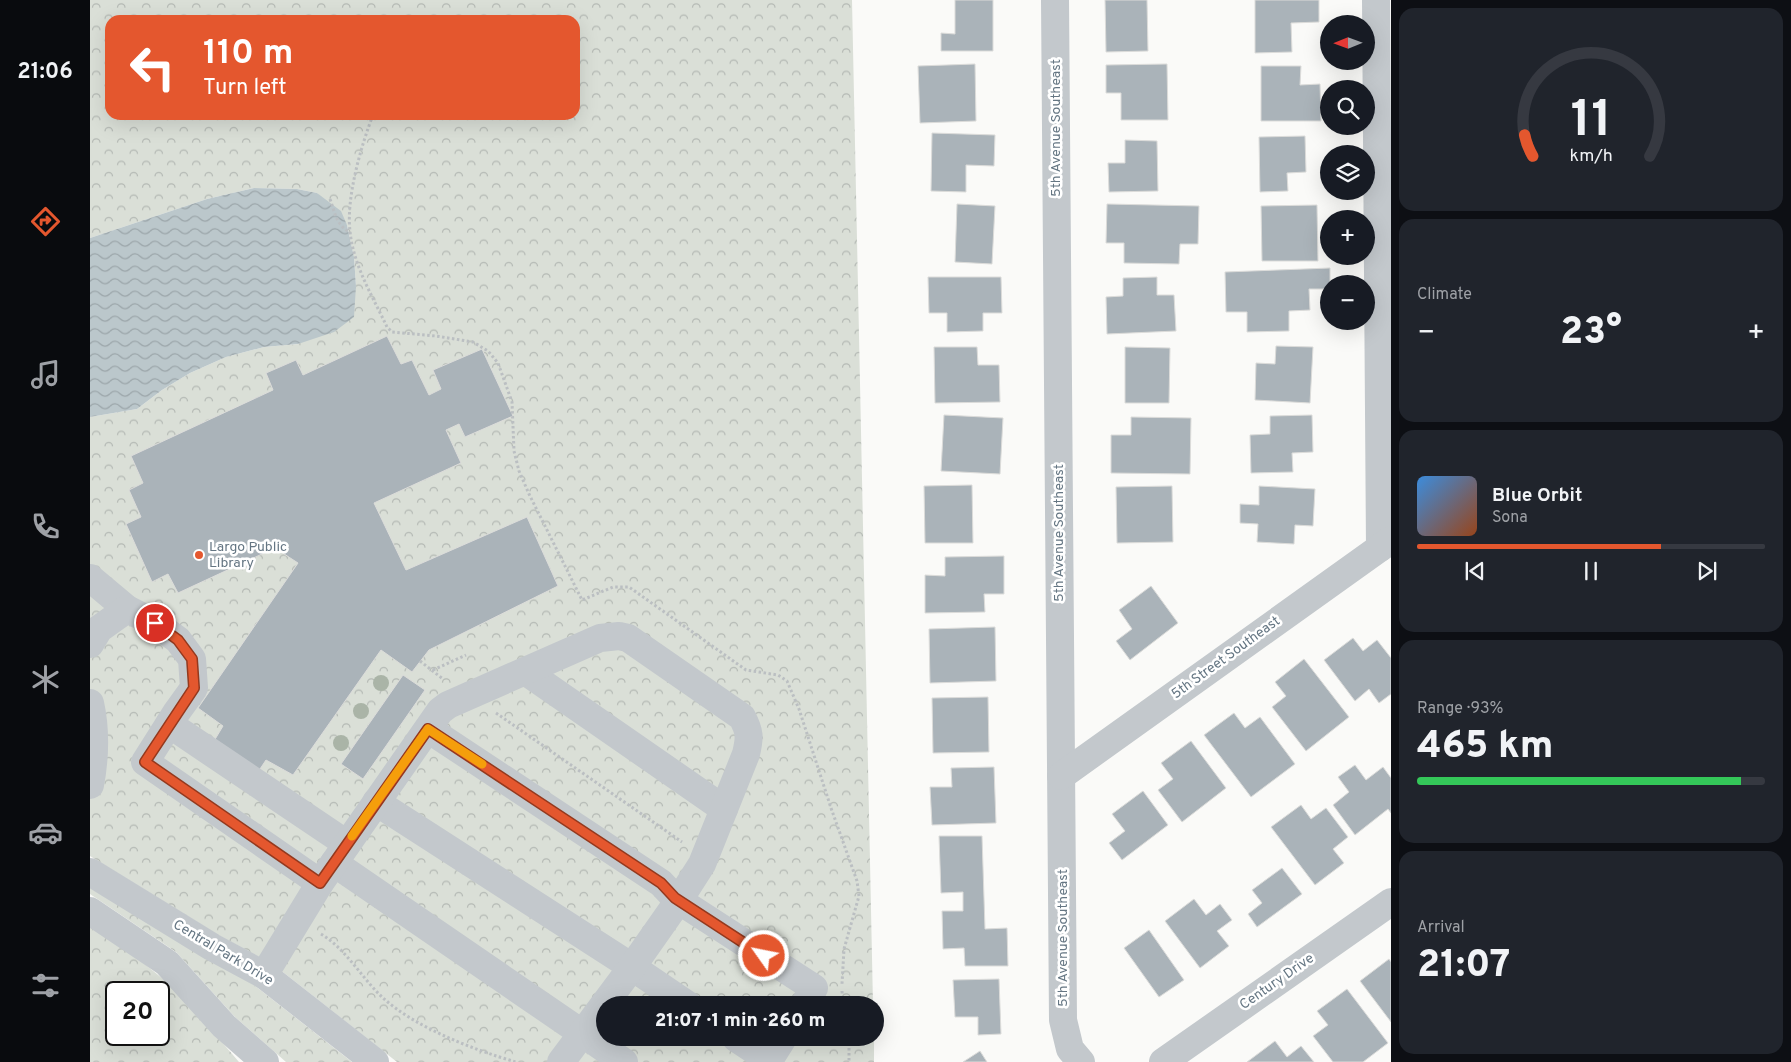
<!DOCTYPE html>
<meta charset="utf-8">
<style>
body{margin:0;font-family:Overpass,sans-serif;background:#20242c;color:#f1f3f6;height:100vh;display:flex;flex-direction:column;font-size:19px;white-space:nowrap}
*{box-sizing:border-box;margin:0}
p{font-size:16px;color:#9ea1a6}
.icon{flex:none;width:28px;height:28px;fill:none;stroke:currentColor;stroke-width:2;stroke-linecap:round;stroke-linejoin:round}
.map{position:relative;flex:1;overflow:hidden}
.details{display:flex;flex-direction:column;gap:8px;padding:8px;background:#0d0f14;width:400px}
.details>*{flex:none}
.banner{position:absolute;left:15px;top:15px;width:475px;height:105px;border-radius:15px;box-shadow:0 5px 20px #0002;background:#e4572e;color:#fff;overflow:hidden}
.needle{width:32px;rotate:269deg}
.buttons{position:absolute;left:1230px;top:15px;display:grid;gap:10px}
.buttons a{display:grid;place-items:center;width:55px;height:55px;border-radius:50%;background:#171b24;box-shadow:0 5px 20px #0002;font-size:25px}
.speed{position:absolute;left:15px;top:981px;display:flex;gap:10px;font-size:25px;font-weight:700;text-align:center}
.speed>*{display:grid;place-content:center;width:65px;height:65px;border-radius:50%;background:#171b24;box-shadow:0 5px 20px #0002;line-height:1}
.speed .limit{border:2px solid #111;border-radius:8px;background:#fff;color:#111}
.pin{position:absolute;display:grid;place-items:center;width:42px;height:42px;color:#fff;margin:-21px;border:2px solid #fff;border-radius:50%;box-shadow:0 1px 5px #0007}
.me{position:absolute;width:55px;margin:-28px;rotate:303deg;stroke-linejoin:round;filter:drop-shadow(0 0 4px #0008)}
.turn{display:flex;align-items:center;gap:18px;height:105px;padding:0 15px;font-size:22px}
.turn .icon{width:65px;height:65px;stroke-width:2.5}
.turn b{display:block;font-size:35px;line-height:42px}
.big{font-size:38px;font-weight:800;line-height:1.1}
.details .card{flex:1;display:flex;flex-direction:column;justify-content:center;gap:8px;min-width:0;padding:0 18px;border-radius:15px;background:#20242c}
.details .dial{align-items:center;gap:0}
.dial svg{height:130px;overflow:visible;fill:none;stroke:#363941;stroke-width:7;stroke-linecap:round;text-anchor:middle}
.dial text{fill:#f1f3f6;stroke:none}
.song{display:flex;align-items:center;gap:15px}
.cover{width:60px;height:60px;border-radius:8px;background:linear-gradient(135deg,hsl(210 70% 55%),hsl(20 70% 35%))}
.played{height:5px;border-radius:2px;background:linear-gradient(90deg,#e4572e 70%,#363941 70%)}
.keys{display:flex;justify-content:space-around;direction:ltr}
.heat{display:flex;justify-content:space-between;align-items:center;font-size:28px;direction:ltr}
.charge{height:8px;border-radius:4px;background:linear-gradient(90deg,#34c759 93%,#363941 0)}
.trip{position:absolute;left:506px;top:996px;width:288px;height:50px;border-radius:25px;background:#171b24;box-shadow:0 5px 20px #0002;font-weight:800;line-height:50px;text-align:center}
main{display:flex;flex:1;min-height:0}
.tab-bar{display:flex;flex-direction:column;width:90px;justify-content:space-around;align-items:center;background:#090b0e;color:#9ea1a6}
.tab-bar .icon{width:35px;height:35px}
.tab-bar .selected{color:#e4572e}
.tab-bar b{font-size:22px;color:#f1f3f6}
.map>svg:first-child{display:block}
.park{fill:url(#park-crowns);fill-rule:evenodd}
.water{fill:url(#water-waves)}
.building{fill:#aab3b9;stroke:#dcdcda}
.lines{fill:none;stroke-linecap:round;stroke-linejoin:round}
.path{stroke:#bbbfc2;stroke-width:3;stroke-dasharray:2.5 2.5;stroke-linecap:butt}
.minor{stroke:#c3c8cc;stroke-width:28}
.tree{fill:#aab4a7}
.route-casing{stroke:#94391e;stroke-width:12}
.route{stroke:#e4572e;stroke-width:9}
.slow{stroke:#f59e0b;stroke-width:9}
.poi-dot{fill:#e4572e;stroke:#fff;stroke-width:2}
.labels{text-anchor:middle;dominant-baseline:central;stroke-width:5;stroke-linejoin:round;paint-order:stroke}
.street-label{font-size:14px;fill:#657683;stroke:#fff}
.poi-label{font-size:14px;fill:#657683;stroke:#fff;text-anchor:start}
</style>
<main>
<nav class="tab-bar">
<b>21:06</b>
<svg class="icon selected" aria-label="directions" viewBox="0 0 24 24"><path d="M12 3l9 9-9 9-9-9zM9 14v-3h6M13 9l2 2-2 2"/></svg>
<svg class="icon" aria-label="music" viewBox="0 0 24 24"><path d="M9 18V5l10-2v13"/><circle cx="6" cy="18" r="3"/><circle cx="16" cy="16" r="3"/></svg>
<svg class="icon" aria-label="phone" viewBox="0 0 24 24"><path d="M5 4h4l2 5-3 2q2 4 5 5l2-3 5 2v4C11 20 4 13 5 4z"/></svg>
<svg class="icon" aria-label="climate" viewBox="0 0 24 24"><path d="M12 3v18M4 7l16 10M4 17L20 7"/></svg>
<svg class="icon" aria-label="car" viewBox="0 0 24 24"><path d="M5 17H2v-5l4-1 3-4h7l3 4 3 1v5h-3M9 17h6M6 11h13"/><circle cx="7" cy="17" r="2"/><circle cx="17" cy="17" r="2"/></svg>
<svg class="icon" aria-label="filters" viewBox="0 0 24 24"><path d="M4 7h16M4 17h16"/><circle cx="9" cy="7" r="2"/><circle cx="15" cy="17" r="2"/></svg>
</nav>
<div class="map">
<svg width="1301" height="1062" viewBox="0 0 1301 1062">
<defs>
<pattern id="park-crowns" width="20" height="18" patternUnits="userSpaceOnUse" patternTransform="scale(1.25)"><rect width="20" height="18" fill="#dadfd7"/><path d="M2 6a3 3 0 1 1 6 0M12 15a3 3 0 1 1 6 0" fill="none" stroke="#b4b9b4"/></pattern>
<pattern id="water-waves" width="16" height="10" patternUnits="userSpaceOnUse" patternTransform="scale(1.25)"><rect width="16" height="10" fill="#bbc7cb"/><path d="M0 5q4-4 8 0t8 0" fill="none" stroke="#9ca6aa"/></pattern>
</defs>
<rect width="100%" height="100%" fill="#fafaf8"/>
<g class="park">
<path d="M0,0H762L783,1005H515V1038H784V1062H307L184,965L130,936L0,856V417L47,409L72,390L100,373L136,357L174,347L209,344L266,286L264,257L257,225L227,193L207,189L164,188L117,199L0,238ZM20,20H485V115H20Z"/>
<path d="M0,888L164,985L262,1062H196L145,1017L86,952L0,894Z"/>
<path d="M0,921L8,926L89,992L149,1062H0ZM26,992H69V1035H26Z"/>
</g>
<path class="water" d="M164,188L207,189L227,193L251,211L257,225L264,257L266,286L264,317L244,332L208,344L174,347L136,357L100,373L72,390L47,409L0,417V238L117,199Z"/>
<g class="building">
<path d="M865,0H903V51H851V33L865,34Z"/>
<path d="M1015,0H1057L1058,51L1016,52Z"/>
<path d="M1165,0H1229V22L1201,23L1202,52L1165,53Z"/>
<path d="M885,64L886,121L830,123L828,66Z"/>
<path d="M1077,64L1078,120H1031V93H1016V65Z"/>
<path d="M1171,66H1211L1210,85L1230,84L1231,121H1171Z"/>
<path d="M842,133L905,135L904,166L876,165V192L841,191Z"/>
<path d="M1215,136L1216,172L1197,173L1198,191L1170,192L1169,137Z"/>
<path d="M1035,140L1067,141L1068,191L1019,192L1018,163H1035Z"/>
<path d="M867,204L905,206L902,264L865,262Z"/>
<path d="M1017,204L1109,206L1108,244H1090L1089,264L1034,263V243H1016Z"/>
<path d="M1227,205L1228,261H1172L1171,206Z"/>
<path d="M1240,268V284H1239V289H1219L1220,310L1199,311V331L1157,332V312H1136L1135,272Z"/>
<path d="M838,277H911L912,313H893V331L857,332V313H839Z"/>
<path d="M1067,277V295H1084L1086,331L1017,334L1016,297L1033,296V278Z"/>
<path d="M297,336L311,364L322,360L339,395L351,389L343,370L392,349L423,416L375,437L369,424L356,430L371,463L284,503L316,570L437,517L468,586L339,650L322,672L291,650L203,775L176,760L168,772L124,741L133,726L108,708L208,563L185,548L88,593L78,574L62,582L36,524L51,517L39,490L53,483L41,456L183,390L176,373L206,360L213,375Z"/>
<path d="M1186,346L1223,347L1220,403L1165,400L1166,363L1185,364Z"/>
<path d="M844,347H887L888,365H909L910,402L845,403Z"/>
<path d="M1035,347L1080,348L1079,403H1035Z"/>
<path d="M854,415L913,418L910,474L851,471Z"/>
<path d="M1222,415L1223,452L1202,453L1203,472L1161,473L1160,435L1180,434V416Z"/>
<path d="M1041,417L1101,418L1100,474L1021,473V435H1041Z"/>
<path d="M882,485L883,543H835L834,486Z"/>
<path d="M1082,486L1083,542L1027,543L1026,487Z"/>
<path d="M1169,486L1225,489L1223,526L1205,525L1204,544L1167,542L1168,524L1150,523V504L1169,505Z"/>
<path d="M914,556V594H894L895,612L835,613V575L855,576V557Z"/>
<path d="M1061,586L1088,623L1040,660L1026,641L1042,629L1029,610Z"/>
<path d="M905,627L906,681L840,683L839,629Z"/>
<path d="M1263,638L1273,651L1287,640L1301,658V694L1289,703L1279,689L1265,701L1234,660Z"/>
<path d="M1214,659L1259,717L1216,751L1182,707L1196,696L1185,682Z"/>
<path d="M313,675L335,690L273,779L251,764Z"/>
<path d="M898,697L899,752L843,753L842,698Z"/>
<path d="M1144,713L1155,728L1170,717L1205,764L1161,797L1114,735Z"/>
<path d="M1101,741L1136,788L1092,822L1068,790L1083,779L1071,763Z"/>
<path d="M1265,765L1276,780L1293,767L1301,778V813L1298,809L1265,835L1243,805L1259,792L1248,777Z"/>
<path d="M904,767L906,823L842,825L840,787H862L861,768Z"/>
<path d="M1053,791L1078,825L1032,860L1019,843L1035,831L1022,814Z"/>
<path d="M1211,805L1221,819L1236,808L1258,837L1243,849L1254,863L1225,885L1181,827Z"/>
<path d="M849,836H892L895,929L917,928L918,966H875L874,948L853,949L852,911H873V892L851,893Z"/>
<path d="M1192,868L1212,894L1167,927L1158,914L1172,903L1162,890Z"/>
<path d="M1104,899L1116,915L1130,904L1142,920L1127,931L1139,946L1110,968L1075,921Z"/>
<path d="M1059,930L1094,980L1069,997L1034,948Z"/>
<path d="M1299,959L1301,962V1022L1270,981Z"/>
<path d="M909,979L911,1034L888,1035V1017H865L863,980Z"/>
<path d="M1257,989L1298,1043L1273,1062H1243L1223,1036L1238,1025L1227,1011Z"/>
<path d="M1185,1041L1197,1057L1211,1046L1224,1062H1157Z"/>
<path d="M890,1051L897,1062H873Z"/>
</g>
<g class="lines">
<g class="path">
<path d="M283,115C271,146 256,198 260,231C263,265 283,297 297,327L302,332L346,336L383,342L398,351L408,363L422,402L424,451L429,471L439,494L492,600L523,587H539L656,670L688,675L697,681L709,709L741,808L767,881L769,896L754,949L752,984"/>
<path d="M240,199C245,213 246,224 259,232"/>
<path d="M330,661L353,679"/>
<path d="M343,670L376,655"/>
<path d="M406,713L592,842"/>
<path d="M231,934C256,949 271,977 292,997C324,1027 384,1050 426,1062"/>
<path d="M752,991L753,1005"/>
<path d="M759,1038V1062"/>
</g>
<g class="minor">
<path d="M965,0L973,1020L980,1049L991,1062"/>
<path d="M1286,0L1290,548"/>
<path d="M0,578L37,609"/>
<path d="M0,644L9,629L37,609L65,623L88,640L102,659L104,688L86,713L55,762L230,883"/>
<path d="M435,671L634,809"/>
<path d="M0,703C6,730 5,758 0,785"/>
<path d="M79,724L257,844"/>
<path d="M338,729L571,883L585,898L724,988L714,1005"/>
<path d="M971,776L1301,540"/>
<path d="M286,802L542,967L598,1005"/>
<path d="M244,863L534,1062"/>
<path d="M0,872L122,947L174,975L285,1062"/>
<path d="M0,911L77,963L134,1026L175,1062"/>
<path d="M174,975L230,883L350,711L358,705L510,638L529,636L538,638L652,717C660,732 660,737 656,754L612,864L589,900L542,967L471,1062"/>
<path d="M646,1038L679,1060"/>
<path d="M678,1062L693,1038"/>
<path d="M1073,1062L1301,902"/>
</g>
</g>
<g class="tree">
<circle cx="291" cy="683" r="8"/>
<circle cx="271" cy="711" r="8"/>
<circle cx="251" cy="743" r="8"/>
</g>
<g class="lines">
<g class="route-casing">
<path id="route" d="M65,623L88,640L102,659L104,688L55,762L230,883L338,729L571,883L585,898L674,956"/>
</g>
<use href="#route" class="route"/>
<path class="slow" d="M262,836L338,729L392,764"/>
</g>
<circle class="poi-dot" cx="109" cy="555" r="5"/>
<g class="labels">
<g class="street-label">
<text transform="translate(966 128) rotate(-90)">5th Avenue Southeast</text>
<text transform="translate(969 533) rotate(-90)">5th Avenue Southeast</text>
<text transform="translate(1136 658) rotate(-36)">5th Street Southeast</text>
<text transform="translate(973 938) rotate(-90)">5th Avenue Southeast</text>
<text transform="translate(133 953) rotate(31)">Central Park Drive</text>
<text transform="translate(1187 982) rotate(-35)">Century Drive</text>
</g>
<g class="poi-label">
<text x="119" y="547">Largo Public<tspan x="119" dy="16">Library</tspan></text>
</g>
</g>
</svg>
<div class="buttons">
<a><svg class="needle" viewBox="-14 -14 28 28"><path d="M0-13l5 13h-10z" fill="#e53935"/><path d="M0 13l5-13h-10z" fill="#9ea1a6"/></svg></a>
<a><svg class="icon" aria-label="search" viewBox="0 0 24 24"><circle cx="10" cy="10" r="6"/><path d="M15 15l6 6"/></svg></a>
<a><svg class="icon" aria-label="layers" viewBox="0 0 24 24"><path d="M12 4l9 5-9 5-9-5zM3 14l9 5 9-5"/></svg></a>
<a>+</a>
<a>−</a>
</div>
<div class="speed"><div class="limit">20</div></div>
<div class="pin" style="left:65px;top:623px;background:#d93025"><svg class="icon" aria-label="arrive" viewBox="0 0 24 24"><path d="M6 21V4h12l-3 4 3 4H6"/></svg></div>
<svg class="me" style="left:674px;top:956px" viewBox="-20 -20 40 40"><circle r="17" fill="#e4572e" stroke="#fff" stroke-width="3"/><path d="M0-11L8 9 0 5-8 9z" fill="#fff"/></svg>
<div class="trip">21:07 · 1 min · 260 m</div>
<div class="banner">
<div class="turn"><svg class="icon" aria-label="left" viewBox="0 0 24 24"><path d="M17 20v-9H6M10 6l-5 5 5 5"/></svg><div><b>110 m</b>Turn left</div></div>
</div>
</div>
<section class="details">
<div class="card dial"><svg viewBox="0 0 100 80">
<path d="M14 69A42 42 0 1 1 86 69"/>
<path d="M14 69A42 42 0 0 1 9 56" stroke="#e4572e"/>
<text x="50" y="56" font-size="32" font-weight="700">11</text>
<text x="50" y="72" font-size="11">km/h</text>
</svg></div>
<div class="card"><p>Climate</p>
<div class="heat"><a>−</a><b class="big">23°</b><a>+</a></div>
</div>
<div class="card">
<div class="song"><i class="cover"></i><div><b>Blue Orbit</b><p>Sona</p></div></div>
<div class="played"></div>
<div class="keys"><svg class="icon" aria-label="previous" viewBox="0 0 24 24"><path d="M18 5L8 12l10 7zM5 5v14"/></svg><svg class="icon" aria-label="pause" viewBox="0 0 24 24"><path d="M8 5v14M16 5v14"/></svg><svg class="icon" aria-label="next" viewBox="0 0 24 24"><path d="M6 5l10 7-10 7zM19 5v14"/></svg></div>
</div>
<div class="card"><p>Range · 93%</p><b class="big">465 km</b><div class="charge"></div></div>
<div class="card"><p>Arrival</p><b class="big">21:07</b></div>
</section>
</main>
